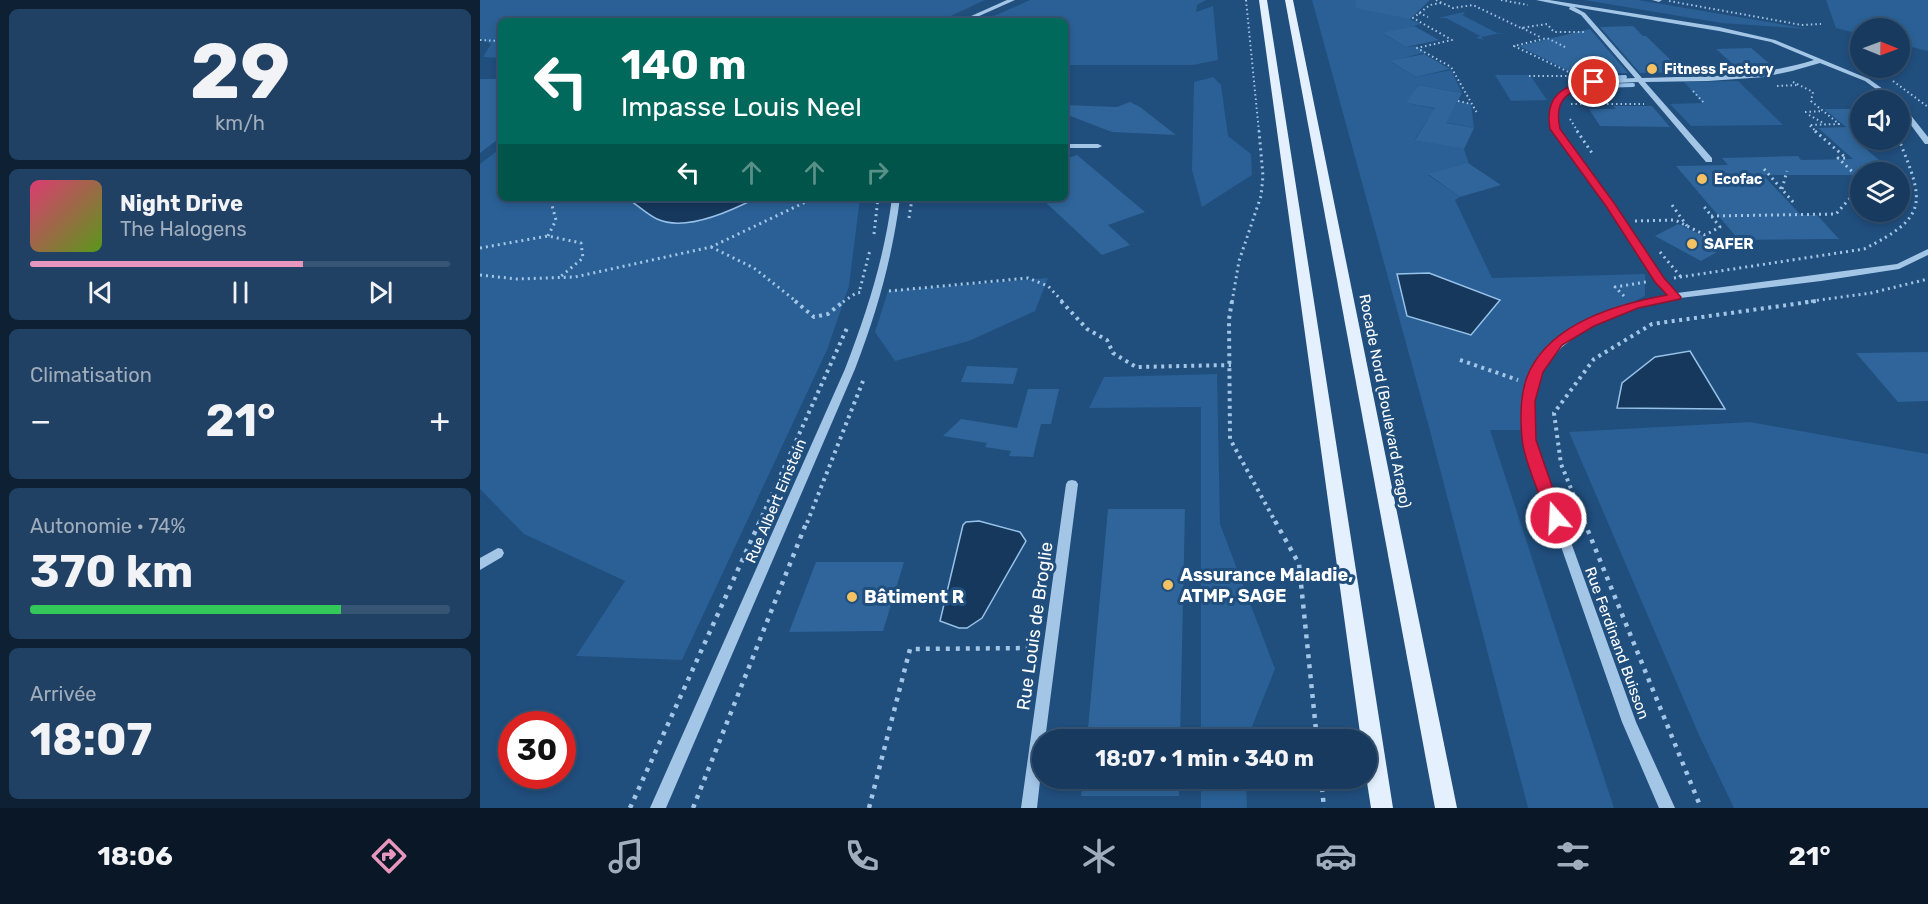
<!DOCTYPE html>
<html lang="fr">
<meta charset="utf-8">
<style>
body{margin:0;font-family:Rubik,sans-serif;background:#214164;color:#f1f3f6;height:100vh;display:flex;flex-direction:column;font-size:22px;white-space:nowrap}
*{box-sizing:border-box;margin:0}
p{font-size:20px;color:#9fadbc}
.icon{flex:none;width:33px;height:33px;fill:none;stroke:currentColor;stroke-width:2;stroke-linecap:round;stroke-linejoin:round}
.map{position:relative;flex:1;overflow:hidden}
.drawer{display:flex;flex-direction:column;gap:9px;padding:9px;background:#0d2034;width:480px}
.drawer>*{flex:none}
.guide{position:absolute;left:18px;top:18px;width:570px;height:183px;border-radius:9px;box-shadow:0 3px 9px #0003,0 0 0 2px #365473;background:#00695c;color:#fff;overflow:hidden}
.needle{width:39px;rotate:91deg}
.tools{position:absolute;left:1370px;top:18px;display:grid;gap:12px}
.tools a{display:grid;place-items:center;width:60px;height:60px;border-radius:50%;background:#183a5e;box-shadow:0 3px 9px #0003,0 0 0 2px #365473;font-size:30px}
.speed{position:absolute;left:18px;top:711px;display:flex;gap:12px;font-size:30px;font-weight:700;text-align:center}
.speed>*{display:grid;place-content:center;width:78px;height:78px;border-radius:50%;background:#183a5e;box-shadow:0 3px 9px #0003,0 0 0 2px #365473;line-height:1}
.speed .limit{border:9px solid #d22;background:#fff;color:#111}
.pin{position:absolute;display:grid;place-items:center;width:51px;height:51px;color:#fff;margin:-26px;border:3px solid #fff;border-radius:50%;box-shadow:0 2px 6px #0007}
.me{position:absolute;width:66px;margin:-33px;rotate:341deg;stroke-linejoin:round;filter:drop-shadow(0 0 4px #0008)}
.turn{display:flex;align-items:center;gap:21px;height:126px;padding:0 24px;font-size:27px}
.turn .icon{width:78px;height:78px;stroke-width:2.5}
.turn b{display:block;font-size:42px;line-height:51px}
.lanes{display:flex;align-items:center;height:57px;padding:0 24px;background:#0003;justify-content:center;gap:30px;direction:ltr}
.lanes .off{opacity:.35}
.big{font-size:45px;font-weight:700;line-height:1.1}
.drawer .widget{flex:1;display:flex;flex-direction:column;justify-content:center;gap:9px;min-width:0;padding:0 21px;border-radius:9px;background:#214164}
.drawer .dial{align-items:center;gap:0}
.dial b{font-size:78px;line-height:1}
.song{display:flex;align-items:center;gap:18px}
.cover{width:72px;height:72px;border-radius:9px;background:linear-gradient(135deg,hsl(340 70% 55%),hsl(90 70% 35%))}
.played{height:6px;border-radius:3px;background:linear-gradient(90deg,#e797bd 65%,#365473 65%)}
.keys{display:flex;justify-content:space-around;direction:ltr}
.heat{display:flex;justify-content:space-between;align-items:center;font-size:33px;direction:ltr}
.charge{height:9px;border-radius:4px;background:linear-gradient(90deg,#34c759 74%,#365473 0)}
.trip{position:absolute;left:552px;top:729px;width:345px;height:60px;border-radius:30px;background:#183a5e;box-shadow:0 3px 9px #0003,0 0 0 2px #365473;font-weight:700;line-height:60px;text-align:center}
.dock{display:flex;height:96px;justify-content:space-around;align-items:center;background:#0a1726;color:#9fadbc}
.dock .icon{width:42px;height:42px}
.dock .current{color:#e797bd}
.dock b{font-size:27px;color:#f1f3f6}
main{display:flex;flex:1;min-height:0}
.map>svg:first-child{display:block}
.green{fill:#2a6095}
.water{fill:#15385c;stroke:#96c1e8;stroke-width:1.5}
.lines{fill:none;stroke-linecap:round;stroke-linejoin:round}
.stream{stroke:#96c1e8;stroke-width:4}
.building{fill:#2f659a}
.path-far3{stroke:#a3c6e7;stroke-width:2;stroke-dasharray:1.5 3;stroke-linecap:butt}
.path-far2{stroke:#a3c6e7;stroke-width:3;stroke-dasharray:2 4;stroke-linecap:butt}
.path-far1{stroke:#a3c6e7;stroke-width:4;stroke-dasharray:3 4.5;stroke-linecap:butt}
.path{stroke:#a3c6e7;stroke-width:4.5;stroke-dasharray:4 6;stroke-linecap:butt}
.minor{fill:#a3c6e7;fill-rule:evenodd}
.major{fill:#e4f0fd;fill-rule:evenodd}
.route{fill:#e11d48;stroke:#92132f;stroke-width:1.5}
.poi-dot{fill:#f4c263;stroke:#204e7d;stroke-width:2}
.labels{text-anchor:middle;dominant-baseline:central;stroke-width:6;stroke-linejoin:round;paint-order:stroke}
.far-poi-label{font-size:14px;font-weight:bold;fill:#fff;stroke:#204e7d;text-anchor:start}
.poi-label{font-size:15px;font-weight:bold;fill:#fff;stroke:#204e7d;text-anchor:start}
.street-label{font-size:15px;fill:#fff;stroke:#204e7d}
.near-poi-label{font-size:18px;font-weight:bold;fill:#fff;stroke:#204e7d;text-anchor:start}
.near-street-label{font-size:18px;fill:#fff;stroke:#204e7d}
</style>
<main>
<section class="drawer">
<div class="widget dial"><b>29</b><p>km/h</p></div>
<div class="widget">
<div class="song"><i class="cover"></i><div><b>Night Drive</b><p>The Halogens</p></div></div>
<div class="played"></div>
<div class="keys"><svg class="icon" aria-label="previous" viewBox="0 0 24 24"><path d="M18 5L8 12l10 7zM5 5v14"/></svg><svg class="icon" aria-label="pause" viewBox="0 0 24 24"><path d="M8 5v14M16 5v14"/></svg><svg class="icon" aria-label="next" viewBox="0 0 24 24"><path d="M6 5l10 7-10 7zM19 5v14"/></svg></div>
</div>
<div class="widget"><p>Climatisation</p>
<div class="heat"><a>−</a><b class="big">21°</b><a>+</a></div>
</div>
<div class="widget"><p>Autonomie · 74%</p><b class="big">370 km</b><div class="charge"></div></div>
<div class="widget"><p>Arrivée</p><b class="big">18:07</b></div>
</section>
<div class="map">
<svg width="1448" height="808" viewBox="0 0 1448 808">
<rect width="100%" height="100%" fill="#204e7d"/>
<g class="green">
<path d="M0,0H505L460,21H21V58L3,57L11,44L0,38Z"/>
<path d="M550,0H726L717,5L716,12L733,6L738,60L713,65H585V21H503Z"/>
<path d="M832,0H908L930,19L941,24L903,34L926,47L936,46L945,52L911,62L936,77L971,70L982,93L938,85L927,103L971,112L978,101L991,104L994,128L948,119L935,139L984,149L989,164L948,175L980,197L975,200L1012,278L1165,274V296L1069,345L1040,430H1010L1134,808H1048L949,427Z"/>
<path d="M1104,0H1158L1329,29L1241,23Z"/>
<path d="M1346,0H1448V51L1419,44V28H1380V34L1356,28Z"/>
<path d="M983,12L985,14L982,15L1017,33L1028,34L1021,33L1001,37L1004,40L996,38L1000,36L966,18H958Z"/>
<path d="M1015,75H1050L1067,100L1031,101Z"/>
<path d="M733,77L741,85L748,136L771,154L772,175L722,207L712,170L714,82Z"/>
<path d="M1258,81L1303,125L1211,126L1190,104L1223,103L1204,82Z"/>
<path d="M21,148V198H380L369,286L347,350L202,660L96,656L145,581L44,534L0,489V164Z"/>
<path d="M568,278L555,311L489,341L415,361L395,332L408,291Z"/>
<path d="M737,374L740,524L795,669L767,739H721V407L609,408L624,377Z"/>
<path d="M1270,422L1448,454V808H1254L1219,735L1089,432Z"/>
<path d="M721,779H766L767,808H721Z"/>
</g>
<g class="water">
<path d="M146,198H276C251,211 205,232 177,219C166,214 157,204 146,198Z"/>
<path d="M949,273L1020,300L991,335L927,316L917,274Z"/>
<path d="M1210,351L1245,409L1137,408L1142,383L1175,357Z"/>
<path d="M499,521L540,532L546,541L502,618L487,628H479L460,621L483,525L486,522Z"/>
</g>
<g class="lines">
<g class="stream">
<path d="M1100,79L1145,77"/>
<path d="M1117,86L1153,85"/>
</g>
</g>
<g class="building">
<path d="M876,0H950L930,19L875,8Z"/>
<path d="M934,26L959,40L926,47L902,33Z"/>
<path d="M1153,26L1163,36H1166L1203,72L1160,73L1120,27Z"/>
<path d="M1110,29L1148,73H1093L1039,46Z"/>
<path d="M1271,48L1290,64L1254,65L1236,49Z"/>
<path d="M944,54L970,69L936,77L910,61Z"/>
<path d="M0,79H21V137L0,153Z"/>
<path d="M938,85L982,93L966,123L994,128L984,149L935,140L955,108L926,103Z"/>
<path d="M650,102L660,107L696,135L632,132L585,114V105L637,107Z"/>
<path d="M1133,106H1172L1190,127L1120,126L1109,109H1136Z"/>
<path d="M1344,109H1380L1379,143L1413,172H1387L1380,166V175H1283L1321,215H1337L1359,239L1259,240L1196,166L1248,165L1242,158L1318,156L1321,160L1373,159L1338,128L1366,127Z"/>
<path d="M597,155L665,212L628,225L650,245L622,255L561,198H585V159Z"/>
<path d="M988,163L1021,185L980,197L948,174Z"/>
<path d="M1198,224L1217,233L1246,247L1221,261L1175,236Z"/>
<path d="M1448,352V401L1418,402L1376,353Z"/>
<path d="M487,366L538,368L533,384L481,382Z"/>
<path d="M548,389H579L571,424H561L553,457L529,456L531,451L505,447L507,443L463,436L481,419L537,428Z"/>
<path d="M628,509H705L700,740H607Z"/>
<path d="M336,562H424L403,631L309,632Z"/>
<path d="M603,778H699V796H601Z"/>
</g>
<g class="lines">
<g class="path-far3">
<path d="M766,0L779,132"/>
<path d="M956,0L973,8L993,5L1041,28L1067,24L1074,32H1104"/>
<path d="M1021,0L1048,5"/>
<path d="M1189,1L1322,25L1341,24"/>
<path d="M961,3L950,5L933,18L972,40L937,48L971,67L997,113"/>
<path d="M939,13L948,17"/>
<path d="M1042,28L1062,38"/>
<path d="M0,40L21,41"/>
<path d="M1085,47L1067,38L1034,46L1095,75"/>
<path d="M1049,76H1091"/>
<path d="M1413,81L1448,107"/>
<path d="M1313,82L1333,92L1331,101L1359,124L1329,125L1337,132"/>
<path d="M1297,86L1319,85"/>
<path d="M1213,91L1224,103"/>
<path d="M978,101L991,104"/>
<path d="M1091,104H1164"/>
<path d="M1325,112L1343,111"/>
<path d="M1329,115L1345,124"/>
<path d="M1090,119L1098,132"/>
</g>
<g class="path-far2">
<path d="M1097,131L1112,153"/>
<path d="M1335,131L1366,158H1358L1380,179"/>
<path d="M1284,169L1314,203"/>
<path d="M1302,189L1307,171"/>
<path d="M1192,205L1207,226"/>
<path d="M1231,216L1356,214L1380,187"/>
<path d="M429,218L432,199"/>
<path d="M1155,221L1195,220L1225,235L1240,227L1222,204"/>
<path d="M394,234L398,198"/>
<path d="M68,236L76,220L70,198"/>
<path d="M231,247L274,268L317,302"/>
<path d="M0,248L68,236L101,243L103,258L80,277"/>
<path d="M1180,252L1201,277"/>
<path d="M0,275L37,279L95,277L231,247L334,198"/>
<path d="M1194,278L1384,249C1448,217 1445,203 1419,140"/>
<path d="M380,289L390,250"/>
<path d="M409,291L548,278L568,286L583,302"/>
<path d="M1144,296L1135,287L1166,282"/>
<path d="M363,302L376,293L384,292"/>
<path d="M752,302L759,261L781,196L783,176L779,131"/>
<path d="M1325,302L1391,293L1448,279"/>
</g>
<g class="path-far1">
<path d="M315,301L334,317L348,314L364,301"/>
<path d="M581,301L607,329L627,340L633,353L656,367L751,365"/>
<path d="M752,301L749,319L750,439L796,523"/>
<path d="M980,360L1038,380"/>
<path d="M279,523L367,328"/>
<path d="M327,523L383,381"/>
<path d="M1105,523L1081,464L1074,413L1114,359L1172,324L1336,301"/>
</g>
<g class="path">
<path d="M795,521L819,564L837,740"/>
<path d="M1104,521L1221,808"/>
<path d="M841,778L844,808"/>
<path d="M150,808L280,521"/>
<path d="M213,808L327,521"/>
<path d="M389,808L430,649L554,648"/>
</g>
<g class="minor">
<path d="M527,0H535L488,21H480Z"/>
<path d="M1056,0H1069L1239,27L1295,40L1389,79L1418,100H1411L1385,81L1340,63L1312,71L1284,77L1228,81L1165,82L1232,158V162H1226L1158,82L1114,84L1089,93L1080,102L1077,109L1079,129L1134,203L1182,278L1197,293L1417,264L1448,249V255L1419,269L1341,281L1200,298L1166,305L1136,315L1107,328L1082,347L1062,370L1055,394L1054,440L1156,722L1195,808H1179L1142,722L1044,440C1043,422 1041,402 1046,385C1049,374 1055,365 1063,357C1096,318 1140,305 1189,295L1176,282L1127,206L1071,129V109L1074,100L1085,90L1114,80L1155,78L1101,15L1089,9L1090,7ZM1094,7L1239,31L1291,42L1334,60C1276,78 1221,76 1162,78L1105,13Z"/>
<path d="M1172,0H1182L1179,2Z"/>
<path d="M1419,102L1421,103L1448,137V144H1445L1419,109Z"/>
<path d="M585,144H618L622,146L618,148H585Z"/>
<path d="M412,198H420C412,259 397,312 375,369L186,808H170L365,369C387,312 404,259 412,198Z"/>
<path d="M592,480L596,481L598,484L565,740H562V763L557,808H541L586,484L588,481Z"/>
<path d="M18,548L22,549L24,553L22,557L0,570V558Z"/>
</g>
<g class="major">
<path d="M779,0H787L913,808H891L886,776V740H881Z"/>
<path d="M805,0H813L977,808H955Z"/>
</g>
</g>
<path class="route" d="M1114,79L1118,82L1117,84C1089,91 1073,97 1080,129L1134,203L1184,278L1201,297L1200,299L1158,308L1114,326L1082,345L1063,372L1055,401L1056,440L1083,518L1081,522H1070L1068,518C1060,495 1044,460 1042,438C1040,417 1040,390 1050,370C1074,322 1138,304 1187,295L1175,282L1126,206L1070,129C1064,94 1084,86 1114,79Z"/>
<g class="poi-dot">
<circle cx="1172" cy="69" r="6"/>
<circle cx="1222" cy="179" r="6"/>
<circle cx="1212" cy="244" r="6"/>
<circle cx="688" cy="585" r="6"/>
<circle cx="372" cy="597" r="6"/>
</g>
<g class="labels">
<g class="far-poi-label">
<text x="1184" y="69">Fitness Factory</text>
<text x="1234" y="179">Ecofac</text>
</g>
<g class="poi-label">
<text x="1224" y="244">SAFER</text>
</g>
<g class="street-label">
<text transform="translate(905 401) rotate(79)">Rocade Nord (Boulevard Arago)</text>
<text transform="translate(296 501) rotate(-67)">Rue Albert Einstein</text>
<text transform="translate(1137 643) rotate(70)">Rue Ferdinand Buisson</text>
</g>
<g class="near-poi-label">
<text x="700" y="575">Assurance Maladie,<tspan x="700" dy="21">ATMP, SAGE</tspan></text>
<text x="384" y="597">Bâtiment R</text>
</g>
<g class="near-street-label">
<text transform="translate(555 626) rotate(-82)">Rue Louis de Broglie</text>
</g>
</g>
</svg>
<div class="tools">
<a><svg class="needle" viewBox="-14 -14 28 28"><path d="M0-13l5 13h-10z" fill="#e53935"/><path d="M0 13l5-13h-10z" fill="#9fadbc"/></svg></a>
<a><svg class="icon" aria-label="sound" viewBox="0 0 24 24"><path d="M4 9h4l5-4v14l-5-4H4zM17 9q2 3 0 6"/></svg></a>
<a><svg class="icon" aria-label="layers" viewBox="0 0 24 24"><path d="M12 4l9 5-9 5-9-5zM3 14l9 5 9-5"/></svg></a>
</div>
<div class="speed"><div class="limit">30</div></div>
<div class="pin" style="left:1114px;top:82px;background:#d93025"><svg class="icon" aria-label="arrive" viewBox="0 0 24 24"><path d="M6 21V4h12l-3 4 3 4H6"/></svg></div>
<svg class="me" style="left:1076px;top:518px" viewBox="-20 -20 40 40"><circle r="17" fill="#e11d48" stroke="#fff" stroke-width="3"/><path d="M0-11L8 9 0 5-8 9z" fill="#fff"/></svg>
<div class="trip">18:07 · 1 min · 340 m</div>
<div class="guide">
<div class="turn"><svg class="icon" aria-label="left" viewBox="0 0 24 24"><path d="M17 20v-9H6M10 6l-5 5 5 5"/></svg><div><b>140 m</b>Impasse Louis Neel</div></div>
<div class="lanes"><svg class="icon" aria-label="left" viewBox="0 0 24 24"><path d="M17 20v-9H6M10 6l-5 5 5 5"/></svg><svg class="icon off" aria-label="ahead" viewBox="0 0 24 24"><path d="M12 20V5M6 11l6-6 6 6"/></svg><svg class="icon off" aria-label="ahead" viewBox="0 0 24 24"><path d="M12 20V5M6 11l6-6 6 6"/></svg><svg class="icon off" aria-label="right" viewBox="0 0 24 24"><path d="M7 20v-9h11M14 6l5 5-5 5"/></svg></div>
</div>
</div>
</main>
<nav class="dock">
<b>18:06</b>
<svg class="icon current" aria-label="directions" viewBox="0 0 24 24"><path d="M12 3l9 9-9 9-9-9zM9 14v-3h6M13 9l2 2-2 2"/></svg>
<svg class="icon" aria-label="music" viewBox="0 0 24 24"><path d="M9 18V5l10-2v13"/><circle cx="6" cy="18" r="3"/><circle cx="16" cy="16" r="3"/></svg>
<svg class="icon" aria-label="phone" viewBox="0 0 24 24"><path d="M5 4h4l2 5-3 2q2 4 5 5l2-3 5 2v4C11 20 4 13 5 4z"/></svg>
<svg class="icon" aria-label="climate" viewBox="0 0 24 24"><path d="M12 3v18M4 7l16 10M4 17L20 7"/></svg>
<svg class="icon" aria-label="car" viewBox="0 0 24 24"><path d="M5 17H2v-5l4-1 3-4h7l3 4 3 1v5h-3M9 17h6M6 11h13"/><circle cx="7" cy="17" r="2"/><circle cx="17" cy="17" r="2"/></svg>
<svg class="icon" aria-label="filters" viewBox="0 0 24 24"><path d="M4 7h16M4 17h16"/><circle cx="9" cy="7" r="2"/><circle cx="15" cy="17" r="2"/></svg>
<b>21°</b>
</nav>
